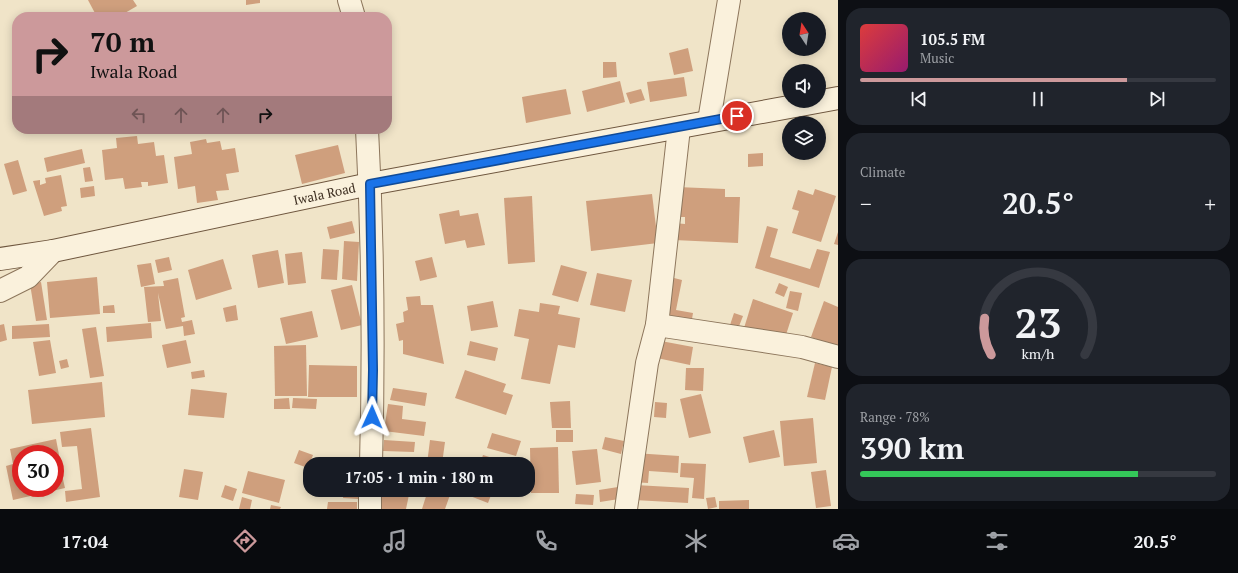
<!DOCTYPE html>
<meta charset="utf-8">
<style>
body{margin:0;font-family:"PT Serif",serif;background:#20242c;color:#f1f3f6;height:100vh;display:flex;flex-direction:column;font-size:15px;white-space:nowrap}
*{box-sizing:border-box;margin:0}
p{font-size:13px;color:#9ea1a6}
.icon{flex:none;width:22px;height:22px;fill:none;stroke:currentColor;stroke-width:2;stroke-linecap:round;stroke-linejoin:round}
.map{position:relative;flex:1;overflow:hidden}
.side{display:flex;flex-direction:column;gap:8px;padding:8px;background:#0d0f14;width:400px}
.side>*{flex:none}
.guide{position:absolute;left:12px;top:12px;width:380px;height:122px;border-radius:16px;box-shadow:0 2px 10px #0003;background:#cc999b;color:#111;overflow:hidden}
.needle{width:26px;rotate:348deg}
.buttons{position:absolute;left:782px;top:12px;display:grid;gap:8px}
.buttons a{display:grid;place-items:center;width:44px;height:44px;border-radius:50%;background:#171b24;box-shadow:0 2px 10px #0003;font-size:20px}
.speed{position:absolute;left:12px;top:445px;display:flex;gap:8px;font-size:20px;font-weight:700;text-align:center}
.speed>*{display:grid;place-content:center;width:52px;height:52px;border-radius:50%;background:#171b24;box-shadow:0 2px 10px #0003;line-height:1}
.speed .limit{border:6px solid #d22;background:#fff;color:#111}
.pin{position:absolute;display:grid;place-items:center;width:34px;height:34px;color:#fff;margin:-17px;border:2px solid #fff;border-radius:50%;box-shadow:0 1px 4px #0007}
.me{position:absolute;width:44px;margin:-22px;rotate:1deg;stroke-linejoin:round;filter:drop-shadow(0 0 3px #0008)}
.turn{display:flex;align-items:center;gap:14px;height:84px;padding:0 12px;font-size:18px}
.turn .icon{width:52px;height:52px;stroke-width:2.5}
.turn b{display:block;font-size:28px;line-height:34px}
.lanes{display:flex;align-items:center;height:38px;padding:0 12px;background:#0003;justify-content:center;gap:20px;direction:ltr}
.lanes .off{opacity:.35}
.big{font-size:30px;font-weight:700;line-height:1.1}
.side .tile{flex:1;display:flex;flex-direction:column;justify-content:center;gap:6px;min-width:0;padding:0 14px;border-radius:16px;background:#20242c}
.side .dial{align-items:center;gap:0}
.dial svg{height:104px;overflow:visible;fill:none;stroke:#363941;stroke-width:7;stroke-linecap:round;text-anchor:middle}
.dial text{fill:#f1f3f6;stroke:none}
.song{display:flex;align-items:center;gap:12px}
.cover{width:48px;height:48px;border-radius:6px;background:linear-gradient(135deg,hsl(0 70% 55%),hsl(320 70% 35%))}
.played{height:4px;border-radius:2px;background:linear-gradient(90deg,#cc999b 75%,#363941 75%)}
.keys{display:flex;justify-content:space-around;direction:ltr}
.heat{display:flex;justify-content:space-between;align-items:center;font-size:22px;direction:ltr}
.charge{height:6px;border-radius:3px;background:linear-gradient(90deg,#34c759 78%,#363941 0)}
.trip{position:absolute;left:303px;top:457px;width:232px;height:40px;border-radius:16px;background:#171b24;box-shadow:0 2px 10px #0003;font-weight:700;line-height:40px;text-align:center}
.tab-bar{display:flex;height:64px;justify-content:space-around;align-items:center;background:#090b0e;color:#9ea1a6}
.tab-bar .icon{width:28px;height:28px}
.tab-bar .current{color:#cc999b}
.tab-bar b{font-size:18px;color:#f1f3f6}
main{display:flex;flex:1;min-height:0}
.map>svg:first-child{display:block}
.building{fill:#cf9f7d}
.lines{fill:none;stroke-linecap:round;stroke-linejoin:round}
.street-casing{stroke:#8d765c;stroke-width:24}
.secondary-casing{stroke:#6f573f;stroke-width:24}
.street{stroke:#faf1dc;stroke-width:22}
.secondary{stroke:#faf1dc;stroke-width:22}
.route-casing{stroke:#114b97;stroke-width:10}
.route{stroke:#1a73e8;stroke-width:7}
.labels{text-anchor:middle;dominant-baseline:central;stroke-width:4;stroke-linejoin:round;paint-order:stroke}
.street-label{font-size:13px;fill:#3d2e20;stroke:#f7eed8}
</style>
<main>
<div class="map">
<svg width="838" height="509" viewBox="0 0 838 509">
<rect width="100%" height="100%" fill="#f0e4c8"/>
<g class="building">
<path d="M88,0H133L137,6L118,17H97Z"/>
<path d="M246,0H260V3L246,5Z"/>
<path d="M688,48L693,71L674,75L669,53Z"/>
<path d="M603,62H616L617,77L603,78Z"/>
<path d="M684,77L687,96L650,102L647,82Z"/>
<path d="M620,81L625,102L587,112L582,91Z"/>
<path d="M566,89L571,114L526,123L522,97Z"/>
<path d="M641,89L645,100L630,104L626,93Z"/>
<path d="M137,136L138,144L154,142L156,156L164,155L168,183L148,186V182H141L142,187L125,189L123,178L105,180L102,150L117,148L116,138Z"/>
<path d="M206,139L207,143L220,141L222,150L235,148L239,172L226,174L229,190L216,191L218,200L197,203L195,186L178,189L174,157L192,154L190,142Z"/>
<path d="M338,145L345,173L302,184L295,155Z"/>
<path d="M82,149L85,163L47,172L44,158Z"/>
<path d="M763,153V166L748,167V154Z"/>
<path d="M18,160L27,191L13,195L4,164Z"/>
<path d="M90,167L93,181L85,182L83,168Z"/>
<path d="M61,175L67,206L61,207L62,211L44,216L33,181L40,180V185L46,183L45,178Z"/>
<path d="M94,186L95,196L81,198L80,188Z"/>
<path d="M677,187L725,189V197H740L738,243L674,240V223L685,224V217H676Z"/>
<path d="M815,189L836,196L821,242L792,233L799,211L792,209L798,190L813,195Z"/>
<path d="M652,194L658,243L591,251L586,201Z"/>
<path d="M532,196L535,262L508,264L504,198Z"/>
<path d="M459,210L460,216L478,213L485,245L467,248L465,240L445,244L439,214Z"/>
<path d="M352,221L355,233L330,239L327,227Z"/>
<path d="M767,226L778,229L770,257L810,269L817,249L830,252L819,288L755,268Z"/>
<path d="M838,232V245L834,244Z"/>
<path d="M344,241L359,242L357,281L342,279Z"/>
<path d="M323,249L339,250L337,280L321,279Z"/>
<path d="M278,250L284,283L258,288L252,255Z"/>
<path d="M302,252L306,283L288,285L285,254Z"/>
<path d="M169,257L172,270L158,273L155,260Z"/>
<path d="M432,257L437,277L420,281L415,261Z"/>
<path d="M223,259L232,289L196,300L188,270Z"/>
<path d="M151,263L155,284L141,287L137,265Z"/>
<path d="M561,265L587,272L578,302L552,295Z"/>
<path d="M597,273L632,280L625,312L590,305Z"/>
<path d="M97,277L100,314L50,318L47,282Z"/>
<path d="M670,277L682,280L676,310L693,313L691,325L661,319Z"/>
<path d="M178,278L185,317L181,318L182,322L192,320L195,334L184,336L183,326L166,329L158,293L161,321L148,322L144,287L164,286L163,281Z"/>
<path d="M41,282L47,320L36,321L30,284Z"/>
<path d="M779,283L788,287L784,297L775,293Z"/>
<path d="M352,285L362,325L341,330L331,290Z"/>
<path d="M790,291L802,293L798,311L786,308Z"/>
<path d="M420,296L421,305H433L444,364L403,354V340L399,341L396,324L404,322L403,312L408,310L406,297Z"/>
<path d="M753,299L793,313L784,341L744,328Z"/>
<path d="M493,301L498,327L471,331L467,306Z"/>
<path d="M824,301L838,307V347L811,337Z"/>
<path d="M540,303L560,306L558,314L580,318L575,348L558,345L550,384L521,379L529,339L514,336L519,309L539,312Z"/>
<path d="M114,305L115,313H103V306Z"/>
<path d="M236,305L238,320L226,322L223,308Z"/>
<path d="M312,311L318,337L286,344L280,318Z"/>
<path d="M734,313L743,316L736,334L728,331Z"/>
<path d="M151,323L152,338L107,342L106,327Z"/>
<path d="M4,324L7,340L0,342V325Z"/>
<path d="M49,324L50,337L12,339V326Z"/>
<path d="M96,327L104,376L90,378L82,329Z"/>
<path d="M50,340L56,373L39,376L33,342Z"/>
<path d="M186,340L191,363L167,368L162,345Z"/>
<path d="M470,341L498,348L495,361L467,355Z"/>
<path d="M661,341L693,347L690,365L657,358Z"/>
<path d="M306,345L307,396H275L274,346Z"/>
<path d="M67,359L69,367L61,369L59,361Z"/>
<path d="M815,363L832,367L825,400L807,397Z"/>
<path d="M309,365L357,366V397H308Z"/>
<path d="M686,368H704L703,391L685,390Z"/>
<path d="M204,370L205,377L192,379L191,372Z"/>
<path d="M465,370L506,384L503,392L513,395L506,415L455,398Z"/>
<path d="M102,382L105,417L32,424L28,390Z"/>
<path d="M393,388L427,393L425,406L390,400Z"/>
<path d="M191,389L227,393L224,418L188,415Z"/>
<path d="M701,394L711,433L689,438L680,399Z"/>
<path d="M289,398L290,409H274V399Z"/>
<path d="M293,398L317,399L316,409L292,408Z"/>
<path d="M570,401L571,428H552L550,402Z"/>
<path d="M655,402L667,403L666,418L654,417Z"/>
<path d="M388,404L403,406L402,419L426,422L424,436L384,431Z"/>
<path d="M813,418L817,463L784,466L780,421Z"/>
<path d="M91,428L100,497L66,502L65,491L82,489L77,446L62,447L60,432Z"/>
<rect x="556" y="430" width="17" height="12"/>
<path d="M774,430L780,457L749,463L743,437Z"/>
<path d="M492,433L521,441L516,456L487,448Z"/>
<path d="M605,437L624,441L621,454L602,449Z"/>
<path d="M56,439L60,460L55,461V454H21V488H55V476L62,475L65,488L13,500L6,466L13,464L10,449Z"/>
<path d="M384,440L415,442L414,452L383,451Z"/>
<path d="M430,440L445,442L442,464H427Z"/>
<path d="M558,447L559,493H531L530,448Z"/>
<path d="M597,449L601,482L576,485L572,451Z"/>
<path d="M299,450L313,455L308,468L294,463Z"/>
<path d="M634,453L679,456L678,473L649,471L648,483L632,482Z"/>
<path d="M483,455L512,464H480Z"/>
<path d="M681,463L706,464L704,499L692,498L694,478L680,477Z"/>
<path d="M184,469L203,472L198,500L179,497Z"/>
<path d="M826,470L831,506L816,508L811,472Z"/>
<path d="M248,471L285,480L279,503L242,493Z"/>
<path d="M225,485L237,489L233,501L221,497Z"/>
<path d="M635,485L689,488L688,503L634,500Z"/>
<path d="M618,487L619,499L600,502L599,490Z"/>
<path d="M344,490H359L358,499L343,498Z"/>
<path d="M381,490H410L406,509H377Z"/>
<path d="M428,490H435L450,495L445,509H422Z"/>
<path d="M472,490H493L488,503L470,496Z"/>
<path d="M576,494L594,495L593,505L575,504Z"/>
<path d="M242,497L252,500L250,509H239Z"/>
<path d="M715,497L717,507L708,509L706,498Z"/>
<path d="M749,500V509H719V501Z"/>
<path d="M328,502H357V509H327Z"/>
<path d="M271,505L281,507L280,509H270Z"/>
</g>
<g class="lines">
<g class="street-casing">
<g id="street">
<path d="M349,0L354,17"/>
<path d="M709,121L729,0"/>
<path d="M367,129C373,241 374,352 371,464"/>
<path d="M0,291L28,277L53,251"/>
<path d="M657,325L802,347L838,357"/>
<path d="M370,509V490"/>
<path d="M626,509L647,363L657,325L679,128"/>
</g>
</g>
<g class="secondary-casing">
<g id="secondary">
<path id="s1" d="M0,259L53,251L370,184L838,98"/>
</g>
</g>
<use href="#street" class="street"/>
<use href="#secondary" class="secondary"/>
</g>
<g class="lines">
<g class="route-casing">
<path id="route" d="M372,417L373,370L370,184L737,116"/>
</g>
<use href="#route" class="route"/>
</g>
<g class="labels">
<g class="street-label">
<text stroke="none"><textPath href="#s1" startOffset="331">Iwala Road</textPath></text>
</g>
</g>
</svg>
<div class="buttons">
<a><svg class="needle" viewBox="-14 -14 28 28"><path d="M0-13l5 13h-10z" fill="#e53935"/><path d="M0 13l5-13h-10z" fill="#9ea1a6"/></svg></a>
<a><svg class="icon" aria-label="sound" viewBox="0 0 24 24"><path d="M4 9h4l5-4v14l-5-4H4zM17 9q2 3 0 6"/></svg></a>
<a><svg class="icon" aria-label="layers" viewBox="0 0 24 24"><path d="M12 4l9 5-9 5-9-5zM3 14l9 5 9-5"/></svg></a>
</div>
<div class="speed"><div class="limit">30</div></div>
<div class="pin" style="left:737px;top:116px;background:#d93025"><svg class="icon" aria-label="arrive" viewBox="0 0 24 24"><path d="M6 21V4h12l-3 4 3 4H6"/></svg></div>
<svg class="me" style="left:372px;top:417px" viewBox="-20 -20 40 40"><path d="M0-17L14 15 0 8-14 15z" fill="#1a73e8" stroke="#fff" stroke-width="4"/></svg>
<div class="trip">17:05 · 1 min · 180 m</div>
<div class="guide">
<div class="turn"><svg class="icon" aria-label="right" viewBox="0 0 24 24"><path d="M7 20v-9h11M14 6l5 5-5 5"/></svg><div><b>70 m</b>Iwala Road</div></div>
<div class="lanes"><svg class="icon off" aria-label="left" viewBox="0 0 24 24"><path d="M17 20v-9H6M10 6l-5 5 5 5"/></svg><svg class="icon off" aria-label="ahead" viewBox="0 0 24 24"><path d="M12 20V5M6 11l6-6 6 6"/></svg><svg class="icon off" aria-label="ahead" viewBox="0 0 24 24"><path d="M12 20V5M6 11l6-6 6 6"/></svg><svg class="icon" aria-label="right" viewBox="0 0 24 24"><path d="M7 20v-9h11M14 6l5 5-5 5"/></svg></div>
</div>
</div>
<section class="side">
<div class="tile">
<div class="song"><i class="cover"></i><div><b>105.5 FM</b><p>Music</p></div></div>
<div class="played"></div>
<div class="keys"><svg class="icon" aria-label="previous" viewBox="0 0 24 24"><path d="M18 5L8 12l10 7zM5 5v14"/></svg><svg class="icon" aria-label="pause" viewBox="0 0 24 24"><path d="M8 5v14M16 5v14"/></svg><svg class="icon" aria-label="next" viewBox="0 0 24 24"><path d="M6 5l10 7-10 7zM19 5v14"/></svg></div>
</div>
<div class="tile"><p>Climate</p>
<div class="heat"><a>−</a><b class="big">20.5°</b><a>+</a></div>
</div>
<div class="tile dial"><svg viewBox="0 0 100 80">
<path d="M14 69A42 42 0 1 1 86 69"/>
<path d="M14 69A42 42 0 0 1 9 41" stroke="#cc999b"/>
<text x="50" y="56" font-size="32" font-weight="700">23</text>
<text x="50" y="72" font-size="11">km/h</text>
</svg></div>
<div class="tile"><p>Range · 78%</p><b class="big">390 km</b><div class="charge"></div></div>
</section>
</main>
<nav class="tab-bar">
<b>17:04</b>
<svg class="icon current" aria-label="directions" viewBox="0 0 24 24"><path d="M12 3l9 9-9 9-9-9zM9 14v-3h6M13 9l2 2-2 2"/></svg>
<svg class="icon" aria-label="music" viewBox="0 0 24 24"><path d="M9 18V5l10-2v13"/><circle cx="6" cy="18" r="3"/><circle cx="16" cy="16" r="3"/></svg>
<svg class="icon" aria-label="phone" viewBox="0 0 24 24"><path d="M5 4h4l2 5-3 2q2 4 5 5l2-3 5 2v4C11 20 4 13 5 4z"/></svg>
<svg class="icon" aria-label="climate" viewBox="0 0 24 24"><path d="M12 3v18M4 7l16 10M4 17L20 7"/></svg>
<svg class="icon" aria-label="car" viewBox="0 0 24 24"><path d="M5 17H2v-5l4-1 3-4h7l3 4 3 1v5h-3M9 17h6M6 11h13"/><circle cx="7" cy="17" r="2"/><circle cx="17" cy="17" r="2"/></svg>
<svg class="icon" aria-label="filters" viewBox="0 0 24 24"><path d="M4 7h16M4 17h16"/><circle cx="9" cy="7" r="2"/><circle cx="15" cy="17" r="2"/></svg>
<b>20.5°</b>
</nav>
